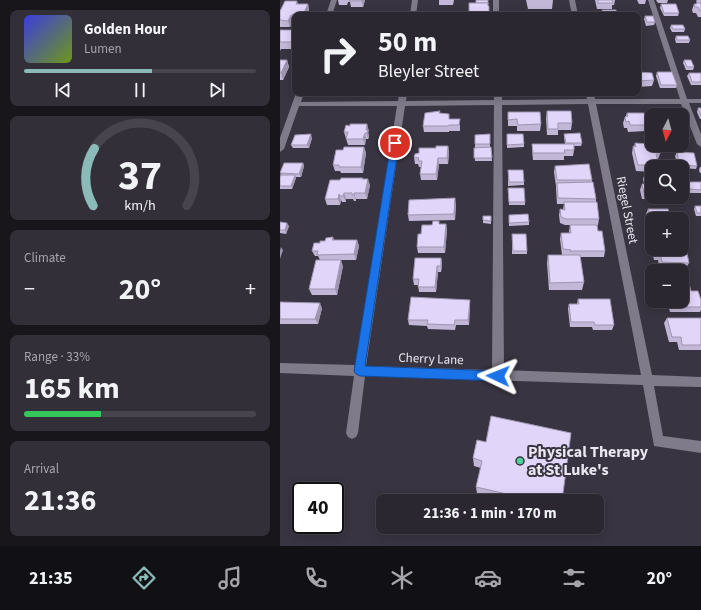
<!DOCTYPE html>
<meta charset="utf-8">
<style>
body{margin:0;font-family:"Source Sans 3",sans-serif;background:#332f39;color:#f1f3f6;height:100vh;display:flex;flex-direction:column;font-size:15px;white-space:nowrap}
*{box-sizing:border-box;margin:0}
p{font-size:13px;color:#a6a5ab}
.icon{flex:none;width:22px;height:22px;fill:none;stroke:currentColor;stroke-width:2;stroke-linecap:round;stroke-linejoin:round}
.map{position:relative;flex:1;overflow:hidden}
.panel{display:flex;flex-direction:column;gap:10px;padding:10px;background:#18151b;width:280px}
.panel>*{flex:none}
.top-card{position:absolute;left:12px;top:12px;width:349px;height:84px;border-radius:8px;box-shadow:0 2px 10px #0003,0 0 0 1px #47444d;background:#2b2731;color:#f1f3f6;overflow:hidden}
.needle{width:26px;rotate:186deg}
.controls{position:absolute;left:365px;top:108px;display:grid;gap:8px}
.controls a{display:grid;place-items:center;width:44px;height:44px;border-radius:8px;background:#2b2731;box-shadow:0 2px 10px #0003,0 0 0 1px #47444d;font-size:20px}
.speed{position:absolute;left:12px;top:482px;display:flex;gap:8px;font-size:20px;font-weight:700;text-align:center}
.speed>*{display:grid;place-content:center;width:52px;height:52px;border-radius:50%;background:#2b2731;box-shadow:0 2px 10px #0003,0 0 0 1px #47444d;line-height:1}
.speed .limit{border:2px solid #111;border-radius:6px;background:#fff;color:#111}
.pin{position:absolute;display:grid;place-items:center;width:34px;height:34px;color:#fff;margin:-17px;border:2px solid #fff;border-radius:50%;box-shadow:0 1px 4px #0007}
.me{position:absolute;width:44px;margin:-22px;rotate:272deg;stroke-linejoin:round;filter:drop-shadow(0 0 3px #0008)}
.turn{display:flex;align-items:center;gap:14px;height:84px;padding:0 20px;font-size:18px}
.turn .icon{width:52px;height:52px;stroke-width:2.5}
.turn b{display:block;font-size:28px;line-height:34px}
.big{font-size:30px;font-weight:700;line-height:1.1}
.panel .widget{flex:1;display:flex;flex-direction:column;justify-content:center;gap:6px;min-width:0;padding:0 14px;border-radius:8px;background:#332f39}
.panel .dial{align-items:center;gap:0}
.dial svg{height:104px;overflow:visible;fill:none;stroke:#47444d;stroke-width:7;stroke-linecap:round;text-anchor:middle}
.dial text{fill:#f1f3f6;stroke:none}
.song{display:flex;align-items:center;gap:12px}
.cover{width:48px;height:48px;border-radius:6px;background:linear-gradient(135deg,hsl(240 70% 55%),hsl(80 70% 35%))}
.played{height:4px;border-radius:2px;background:linear-gradient(90deg,#8bbbb9 55%,#47444d 55%)}
.keys{display:flex;justify-content:space-around;direction:ltr}
.heat{display:flex;justify-content:space-between;align-items:center;font-size:22px;direction:ltr}
.charge{height:6px;border-radius:3px;background:linear-gradient(90deg,#34c759 33%,#47444d 0)}
.trip{position:absolute;left:96px;top:494px;width:228px;height:40px;border-radius:8px;background:#2b2731;box-shadow:0 2px 10px #0003,0 0 0 1px #47444d;font-weight:700;line-height:40px;text-align:center}
.tabs{display:flex;height:64px;justify-content:space-around;align-items:center;background:#111014;color:#a6a5ab}
.tabs .icon{width:28px;height:28px}
.tabs .selected{color:#8bbbb9}
.tabs b{font-size:18px;color:#f1f3f6}
main{display:flex;flex:1;min-height:0}
.map>svg:first-child{display:block}
.lines{fill:none;stroke-linecap:round;stroke-linejoin:round}
.minor{fill:#807b8a;fill-rule:evenodd}
.wall{fill:#c2b7d7}
.shaded-wall{fill:#9e95af}
.building{fill:#e1d5fa;stroke:#9e95af}
.route{fill:#1a73e8;stroke:#114b97}
.poi-dot{fill:#4cd39a;stroke:#393441;stroke-width:1.5}
.labels{text-anchor:middle;dominant-baseline:central;stroke-width:4;stroke-linejoin:round;paint-order:stroke}
.street-label{font-size:13px;fill:#eae7f0;stroke:#393441}
.near-poi-label{font-size:16px;font-weight:bold;fill:#eae7f0;stroke:#393441;text-anchor:start}
</style>
<main>
<section class="panel">
<div class="widget">
<div class="song"><i class="cover"></i><div><b>Golden Hour</b><p>Lumen</p></div></div>
<div class="played"></div>
<div class="keys"><svg class="icon" aria-label="previous" viewBox="0 0 24 24"><path d="M18 5L8 12l10 7zM5 5v14"/></svg><svg class="icon" aria-label="pause" viewBox="0 0 24 24"><path d="M8 5v14M16 5v14"/></svg><svg class="icon" aria-label="next" viewBox="0 0 24 24"><path d="M6 5l10 7-10 7zM19 5v14"/></svg></div>
</div>
<div class="widget dial"><svg viewBox="0 0 100 80">
<path d="M14 69A42 42 0 1 1 86 69"/>
<path d="M14 69A42 42 0 0 1 15 25" stroke="#8bbbb9"/>
<text x="50" y="56" font-size="32" font-weight="700">37</text>
<text x="50" y="72" font-size="11">km/h</text>
</svg></div>
<div class="widget"><p>Climate</p>
<div class="heat"><a>−</a><b class="big">20°</b><a>+</a></div>
</div>
<div class="widget"><p>Range · 33%</p><b class="big">165 km</b><div class="charge"></div></div>
<div class="widget"><p>Arrival</p><b class="big">21:36</b></div>
</section>
<div class="map">
<svg width="421" height="546" viewBox="0 0 421 546">
<rect width="100%" height="100%" fill="#393441"/>
<g class="lines">
<g class="minor">
<path d="M51,0H57L52,15H46Z"/>
<path d="M132,0H138L136,15H130Z"/>
<rect x="213" y="0" width="6" height="15"/>
<path d="M289,0H295L298,15H292Z"/>
<path d="M368,0H374L407,99H421V103H409L421,134V147L417,144L401,104H316L372,375L421,377V387L374,386L383,436L421,441V453L374,446L363,385L85,376L78,433L76,437L72,439L68,437L66,433L74,376L0,373V363L75,365L117,106H19L4,149L0,152V138L16,93H24L21,102L118,101L119,93H127L126,101L214,100V93H222V100L307,99L306,93H314L315,99H400ZM308,104L361,375L224,370L222,105ZM214,105L212,370L86,366L125,106Z"/>
</g>
</g>
<g class="wall">
<path d="M58,0H85L83,7H71L70,2H68L67,5H59Z"/>
<path d="M159,0H174L173,5H159Z"/>
<path d="M246,0H273L272,9H248Z"/>
<path d="M315,0H335L334,5H332V9H317Z"/>
<path d="M357,0H366L365,4H359Z"/>
<path d="M376,0H388L387,3H378Z"/>
<path d="M417,0H421V17H418L416,13H413L412,10L414,4H416V3H417L416,1Z"/>
<path d="M17,1L18,4H28L29,10L15,15V21H13L10,27H0V11Z"/>
<path d="M381,4L399,13L398,16H384L380,8Z"/>
<path d="M365,16L375,22L374,25L366,26L364,19Z"/>
<path d="M391,25L405,29L404,32H392L390,28Z"/>
<path d="M0,30H15V49H1L0,51Z"/>
<path d="M396,36L410,40L409,43H396L395,39Z"/>
<path d="M0,60H7L9,67L3,80H0Z"/>
<path d="M404,60L414,67L413,70H406L403,63Z"/>
<path d="M358,72L374,80L372,86L358,87Z"/>
<path d="M377,72L397,85L396,88H380L376,76Z"/>
<path d="M409,73H421V85H411L407,76Z"/>
<path d="M30,93H46V94Z"/>
<rect x="76" y="93" width="14" height="1"/>
<path d="M418,108H421V119H420L417,112Z"/>
<path d="M160,111V113L169,114V119L180,125V131H169V132H144L143,126Z"/>
<path d="M267,111L292,123L291,130H278V135H267L266,118Z"/>
<path d="M228,112L261,124L260,131H237V126H228Z"/>
<path d="M347,113L368,125L366,131L348,132L347,128H344L343,123L345,117L346,116Z"/>
<path d="M87,124L89,137L88,139H86L85,145H68L64,132Z"/>
<path d="M210,134V147L195,148V135Z"/>
<path d="M227,134L244,144V147L227,148Z"/>
<path d="M284,134L302,143L301,146H294V150L293,156H284V160H253L252,150V144H285L284,137Z"/>
<path d="M402,134L410,138L409,141H402Z"/>
<path d="M32,138L29,148H13L11,145Z"/>
<path d="M355,143L371,146L380,154L378,159L379,165V167H372V172L356,171L352,153L353,146L354,147Z"/>
<path d="M168,146L169,152L168,164H159L157,180H141L140,174L141,167H139L138,164H135L134,157L139,153L156,148Z"/>
<path d="M84,147L86,153L83,173H61L60,171H55L53,165L63,150Z"/>
<path d="M211,147L212,161H195L194,148Z"/>
<path d="M397,152L417,166L416,169L402,168V167H398L395,156Z"/>
<path d="M23,163L24,166L21,177H15L16,178L12,189H0V177L1,175L0,174Z"/>
<path d="M275,166L312,180V182L316,199V202L319,219L318,225H285L280,223L279,215L280,209H283L284,204H277L276,189V186L274,172Z"/>
<path d="M420,167H421V173H420L419,170Z"/>
<path d="M228,173L244,182V185L228,186Z"/>
<path d="M365,173H372V197H393L392,200H387L386,202L368,201V199H362L360,190L362,184H364L363,179Z"/>
<path d="M83,178V179L90,185L87,199H76V201H74L73,199H66V202H62L61,200L60,205H47L45,199L60,180Z"/>
<path d="M408,182H421V193H409L407,185Z"/>
<path d="M228,191L245,202V205H229Z"/>
<path d="M176,204L175,220L129,221L128,215Z"/>
<path d="M415,206H421V216H416L414,209Z"/>
<path d="M368,209L372,219V230H369L364,220Z"/>
<path d="M229,215L249,222V225L229,226Z"/>
<path d="M211,216V224L203,223V220Z"/>
<path d="M159,221V224H166L167,230L165,253H138L137,247L141,234L152,225Z"/>
<path d="M0,222L9,226L6,234L0,233Z"/>
<path d="M290,225L318,231L325,251L324,257H300L304,282L302,290H269L267,263L268,255H282L280,239L281,233H289V231Z"/>
<path d="M53,237L54,240H77L79,246L76,260H40L38,256H35L32,251L40,243Z"/>
<path d="M232,237L247,251V254H232Z"/>
<path d="M375,249H399L400,253L409,263L406,268H379L378,260H374L373,255L375,250Z"/>
<path d="M161,258L162,264L161,272H158L156,292H139L138,285H134L133,279Z"/>
<path d="M63,266L57,295H32L29,289Z"/>
<path d="M411,291L421,300V310L420,312H390L387,301H402Z"/>
<path d="M298,299L334,325L332,330H313L312,327H290L288,309L289,304H297Z"/>
<path d="M0,302L42,308L38,324H0Z"/>
<path d="M190,305L189,325H176L175,330L148,329L147,326L129,325L128,320Z"/>
<path d="M387,318H421V350H399L397,342H389L384,323Z"/>
<path d="M197,440L282,501H230L197,493L196,487L201,468L194,466L193,458Z"/>
</g>
<g class="shaded-wall">
<path d="M82,0H85L83,7L82,1Z"/>
<path d="M28,4L29,10L28,15H23Z"/>
<path d="M11,15L13,21L10,27L8,21Z"/>
<path d="M7,60L9,67L3,80L1,73Z"/>
<path d="M87,124L89,131L88,133L89,137L88,139L86,130Z"/>
<path d="M85,133L86,139L85,145L83,139Z"/>
<path d="M31,134L32,138L29,148L27,145Z"/>
<path d="M168,146L169,152L168,164L167,158Z"/>
<path d="M84,147L86,153L83,173L81,167Z"/>
<path d="M158,158L159,164L157,180L156,174Z"/>
<path d="M23,163L24,166L21,177L19,174Z"/>
<path d="M15,175L16,178L12,189L11,186Z"/>
<path d="M88,179L90,185L87,199L85,193Z"/>
<path d="M64,193L66,199V202L63,196Z"/>
<path d="M74,193L76,199V201L74,195Z"/>
<path d="M59,194L61,200L60,205L58,199Z"/>
<path d="M175,198L176,204L175,220L174,214Z"/>
<path d="M7,223L9,226L6,234L5,230Z"/>
<path d="M166,224L167,230L165,253L164,247Z"/>
<path d="M77,240L79,246L76,260L74,254Z"/>
<path d="M1,247L3,250L0,259V251Z"/>
<path d="M161,258L162,264L161,272Z"/>
<path d="M61,260L63,266L57,295L55,289Z"/>
<path d="M157,266L158,272L156,292L155,287Z"/>
<path d="M190,300V305L189,325L188,320Z"/>
<path d="M40,303L42,308L38,324L35,319Z"/>
</g>
<g class="building">
<path d="M70,0H82V1H69Z"/>
<path d="M196,0H208V4V3H196Z"/>
<path d="M318,0H332L333,3H318Z"/>
<path d="M5,1H17L16,4H28L23,15H11L8,21L0,20V11Z"/>
<path d="M189,3H208V6H209V15H189Z"/>
<path d="M416,3H421V11H420L418,7H415L414,4H417Z"/>
<path d="M381,4H396L399,13H384Z"/>
<path d="M322,10H336L337,15H324Z"/>
<path d="M59,12H73L72,15H58Z"/>
<path d="M365,16H373L375,22H367Z"/>
<path d="M391,25H403L405,29H393Z"/>
<path d="M0,30H15V39L14,42H0Z"/>
<path d="M396,36H408L410,40H397Z"/>
<path d="M0,60H7L1,73H0Z"/>
<path d="M404,60H411L414,67H407Z"/>
<path d="M358,72L372,73L374,80L358,81Z"/>
<path d="M377,72H392L397,85H381Z"/>
<path d="M409,73H421V82H412Z"/>
<path d="M418,108H421V116Z"/>
<path d="M160,111L159,113L169,114V119H180L179,125H169L168,126H143L145,113Z"/>
<path d="M267,111H291L292,123H278V129H268Z"/>
<path d="M228,112H260L261,124L238,125L237,119L228,120Z"/>
<path d="M347,113H364L368,125H350L349,121L346,122L345,117L348,116Z"/>
<path d="M70,124H87L86,130H88L87,133H85L83,139H66L68,132H64L66,125L70,126Z"/>
<path d="M300,133L302,143H286L284,134Z"/>
<path d="M31,134L27,145H11L15,135Z"/>
<path d="M210,134V144H195V135Z"/>
<path d="M227,134H243L244,144L227,145Z"/>
<path d="M402,134H408L410,138H402Z"/>
<path d="M355,143L370,144L371,146H378L380,154H376L379,165H358L353,146L356,147Z"/>
<path d="M252,144H294V150H284L285,153H253Z"/>
<path d="M156,146H168L167,158H158L156,174H140L142,161H138L139,158L134,157L135,154L139,153V148H156Z"/>
<path d="M64,147H84L81,167H59V165H53L56,150H63Z"/>
<path d="M211,147L212,158H194V148Z"/>
<path d="M397,152L414,153L417,166L399,165Z"/>
<path d="M4,163H23L19,174L0,173Z"/>
<path d="M309,164L312,180H277L275,166Z"/>
<path d="M228,170H243L244,182H229Z"/>
<path d="M365,173H372V195H371L370,193H364L362,184H368Z"/>
<path d="M1,175H15L11,186H0V177Z"/>
<path d="M61,178H83L82,179H88L85,193H74V195H72V193H64L63,196H60L59,194L58,199H45L50,180H60Z"/>
<path d="M313,182L316,199L278,198L277,183Z"/>
<path d="M408,182H421V190L410,189Z"/>
<path d="M228,188H244L245,202H229Z"/>
<path d="M175,198L174,214L128,215L129,200Z"/>
<path d="M284,202H317L319,219H286L281,217L280,209L285,210Z"/>
<path d="M415,206H421V213H417Z"/>
<path d="M368,209H388L391,219H372V225L367,214H370Z"/>
<path d="M248,214L249,222L229,223V215Z"/>
<path d="M203,216H211V221L203,220Z"/>
<path d="M153,221H159V224H166L164,247H137L138,234H141L142,225H152Z"/>
<path d="M0,222L7,223L5,230H0Z"/>
<path d="M290,225H317L318,231H322L325,251H290L291,250L283,249L281,233H291Z"/>
<path d="M232,234H246L247,251H233Z"/>
<path d="M53,237L52,240H77L74,254L37,255L38,251H32L34,243H40V241H45L46,238Z"/>
<path d="M375,249H399L400,253H407L409,263L382,262L380,254H376Z"/>
<path d="M268,255H300L304,282L270,283Z"/>
<path d="M135,258H161V266H157L155,287H138L139,279H133Z"/>
<path d="M36,260H61L55,289H29Z"/>
<path d="M402,273H406L411,291H418L421,300V307H393L392,301H402Z"/>
<path d="M131,297L190,300L188,320H175L174,325L147,324L148,320H128Z"/>
<path d="M298,299H330L334,325H315L314,322H291L289,304H299Z"/>
<path d="M0,302L40,303L35,319H0Z"/>
<path d="M387,318H421V345H402L401,337H392Z"/>
<path d="M211,416L291,433L282,501H257L196,487L202,461L193,458L197,440L206,442Z"/>
</g>
<path class="route" d="M115,140L119,143L85,366L218,371L222,372L223,376L222,379L218,381L80,376L76,374L74,371L111,143Z"/>
<circle class="poi-dot" cx="240" cy="461" r="4"/>
<g class="labels">
<g class="street-label">
<text transform="translate(347 210) rotate(79)">Riegel Street</text>
<text transform="translate(151 359) rotate(2)">Cherry Lane</text>
</g>
<g class="near-poi-label">
<text x="248" y="452">Physical Therapy<tspan x="248" dy="18">at St Luke's</tspan></text>
</g>
</g>
</svg>
<div class="controls">
<a><svg class="needle" viewBox="-14 -14 28 28"><path d="M0-13l5 13h-10z" fill="#e53935"/><path d="M0 13l5-13h-10z" fill="#a6a5ab"/></svg></a>
<a><svg class="icon" aria-label="search" viewBox="0 0 24 24"><circle cx="10" cy="10" r="6"/><path d="M15 15l6 6"/></svg></a>
<a>+</a>
<a>−</a>
</div>
<div class="speed"><div class="limit">40</div></div>
<div class="pin" style="left:115px;top:143px;background:#d93025"><svg class="icon" aria-label="arrive" viewBox="0 0 24 24"><path d="M6 21V4h12l-3 4 3 4H6"/></svg></div>
<svg class="me" style="left:218px;top:376px" viewBox="-20 -20 40 40"><path d="M0-17L14 15 0 8-14 15z" fill="#1a73e8" stroke="#fff" stroke-width="4"/></svg>
<div class="trip">21:36 · 1 min · 170 m</div>
<div class="top-card">
<div class="turn"><svg class="icon" aria-label="right" viewBox="0 0 24 24"><path d="M7 20v-9h11M14 6l5 5-5 5"/></svg><div><b>50 m</b>Bleyler Street</div></div>
</div>
</div>
</main>
<nav class="tabs">
<b>21:35</b>
<svg class="icon selected" aria-label="directions" viewBox="0 0 24 24"><path d="M12 3l9 9-9 9-9-9zM9 14v-3h6M13 9l2 2-2 2"/></svg>
<svg class="icon" aria-label="music" viewBox="0 0 24 24"><path d="M9 18V5l10-2v13"/><circle cx="6" cy="18" r="3"/><circle cx="16" cy="16" r="3"/></svg>
<svg class="icon" aria-label="phone" viewBox="0 0 24 24"><path d="M5 4h4l2 5-3 2q2 4 5 5l2-3 5 2v4C11 20 4 13 5 4z"/></svg>
<svg class="icon" aria-label="climate" viewBox="0 0 24 24"><path d="M12 3v18M4 7l16 10M4 17L20 7"/></svg>
<svg class="icon" aria-label="car" viewBox="0 0 24 24"><path d="M5 17H2v-5l4-1 3-4h7l3 4 3 1v5h-3M9 17h6M6 11h13"/><circle cx="7" cy="17" r="2"/><circle cx="17" cy="17" r="2"/></svg>
<svg class="icon" aria-label="filters" viewBox="0 0 24 24"><path d="M4 7h16M4 17h16"/><circle cx="9" cy="7" r="2"/><circle cx="15" cy="17" r="2"/></svg>
<b>20°</b>
</nav>
